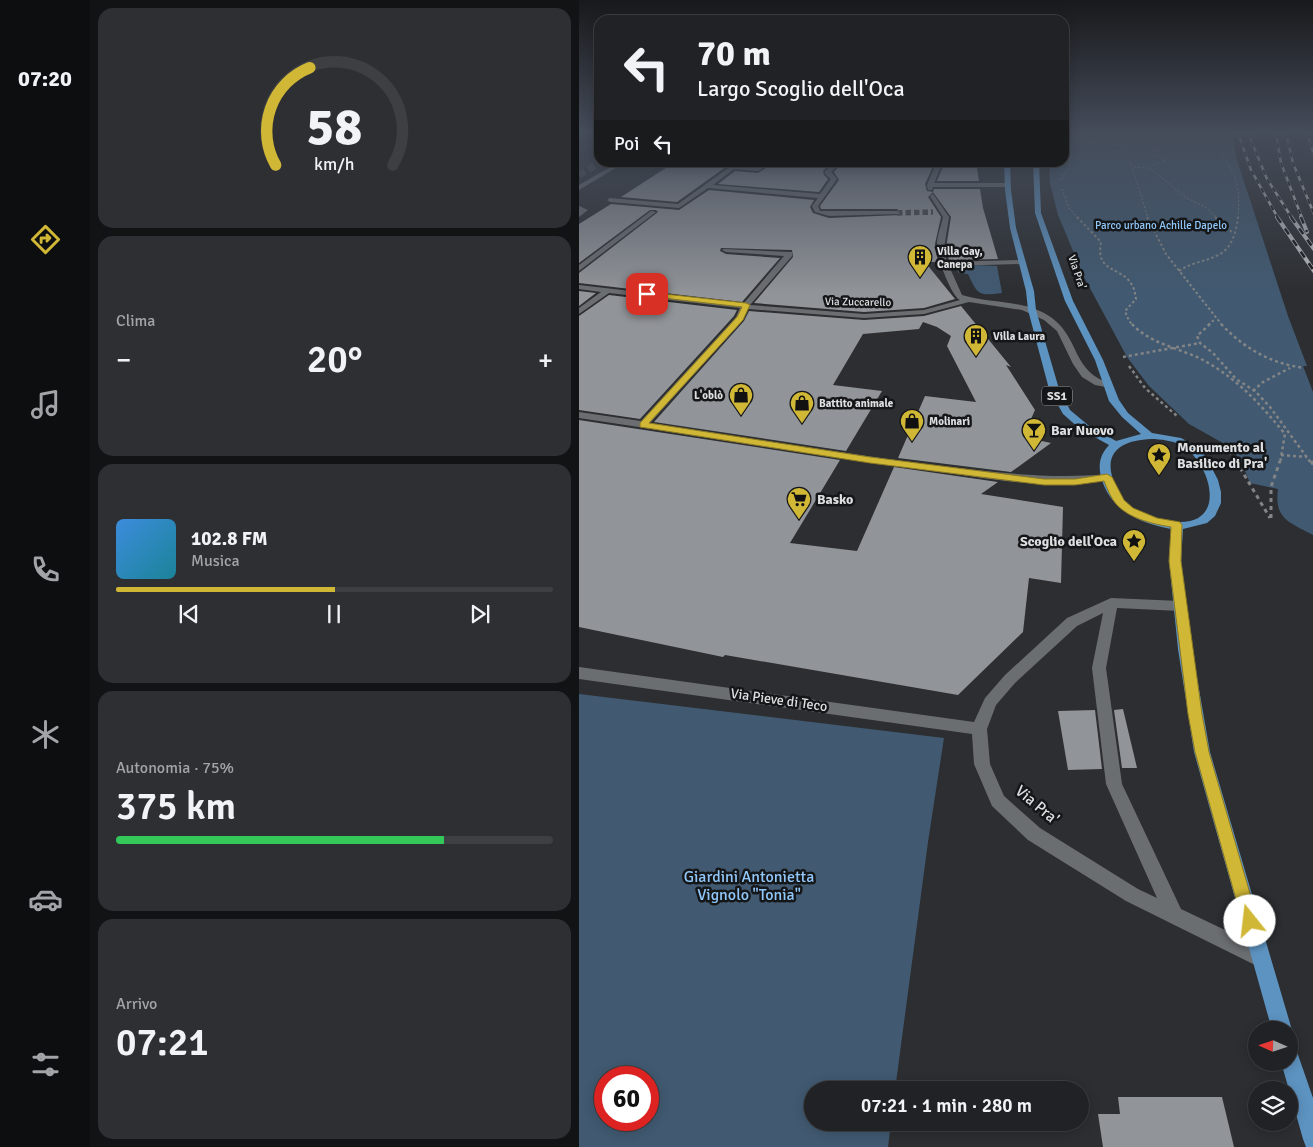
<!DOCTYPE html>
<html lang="it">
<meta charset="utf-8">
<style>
body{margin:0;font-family:Signika,sans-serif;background:#2d2f32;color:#f1f3f6;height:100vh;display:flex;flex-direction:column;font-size:19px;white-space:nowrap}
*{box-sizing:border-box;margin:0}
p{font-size:16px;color:#a2a4a7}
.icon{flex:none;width:28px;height:28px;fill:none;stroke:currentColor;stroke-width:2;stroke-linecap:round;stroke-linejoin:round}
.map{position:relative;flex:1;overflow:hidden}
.panel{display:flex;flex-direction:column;gap:8px;padding:8px;background:#121314;width:489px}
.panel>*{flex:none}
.hud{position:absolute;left:15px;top:15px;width:475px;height:152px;border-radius:15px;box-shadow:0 2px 12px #0003,0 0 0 1px #3e3f42;background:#212225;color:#f1f3f6;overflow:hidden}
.needle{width:32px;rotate:273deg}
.tools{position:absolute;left:669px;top:1021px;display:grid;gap:10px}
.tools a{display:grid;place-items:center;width:50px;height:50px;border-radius:50%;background:#212225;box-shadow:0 2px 12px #0003,0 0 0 1px #3e3f42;font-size:25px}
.speed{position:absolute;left:15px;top:1066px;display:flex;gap:10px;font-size:25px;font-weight:700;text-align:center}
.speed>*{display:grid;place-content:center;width:65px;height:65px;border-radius:50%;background:#212225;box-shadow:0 2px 12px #0003,0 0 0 1px #3e3f42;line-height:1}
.speed .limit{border:8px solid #d22;background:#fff;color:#111}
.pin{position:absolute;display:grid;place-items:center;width:42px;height:42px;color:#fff;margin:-21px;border-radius:10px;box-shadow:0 2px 8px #0006}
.me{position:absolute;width:55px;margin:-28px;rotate:344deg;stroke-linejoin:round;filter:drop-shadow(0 0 4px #0008)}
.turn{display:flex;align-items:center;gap:18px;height:105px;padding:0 20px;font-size:22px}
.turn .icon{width:65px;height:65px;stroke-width:2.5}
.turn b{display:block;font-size:35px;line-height:42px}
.then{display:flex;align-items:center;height:48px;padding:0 20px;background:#0003;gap:10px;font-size:19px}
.big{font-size:38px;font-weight:600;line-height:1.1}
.panel .card{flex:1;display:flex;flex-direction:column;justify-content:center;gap:8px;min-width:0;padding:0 18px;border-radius:15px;background:#2d2f32}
.panel .dial{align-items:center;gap:0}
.dial svg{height:130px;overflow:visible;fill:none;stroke:#3e3f42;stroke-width:7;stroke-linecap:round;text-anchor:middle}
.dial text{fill:#f1f3f6;stroke:none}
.song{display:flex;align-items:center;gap:15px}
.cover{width:60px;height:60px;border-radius:8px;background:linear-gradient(135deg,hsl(210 70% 55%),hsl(190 70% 35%))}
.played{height:5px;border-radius:2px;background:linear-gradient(90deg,#d1b736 50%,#3e3f42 50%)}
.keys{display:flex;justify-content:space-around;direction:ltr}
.heat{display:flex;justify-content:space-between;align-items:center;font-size:28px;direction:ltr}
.charge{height:8px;border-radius:4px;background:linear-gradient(90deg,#34c759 75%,#3e3f42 0)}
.trip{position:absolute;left:225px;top:1081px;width:285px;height:50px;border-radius:25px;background:#212225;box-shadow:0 2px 12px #0003,0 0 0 1px #3e3f42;font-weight:600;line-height:50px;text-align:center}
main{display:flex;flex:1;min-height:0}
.tab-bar{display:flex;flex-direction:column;width:90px;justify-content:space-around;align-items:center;background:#0d0e0f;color:#a2a4a7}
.tab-bar .icon{width:35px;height:35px}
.tab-bar .current{color:#d1b736}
.tab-bar b{font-size:22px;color:#f1f3f6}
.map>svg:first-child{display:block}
.green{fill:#415a71;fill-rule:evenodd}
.building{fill:#919498}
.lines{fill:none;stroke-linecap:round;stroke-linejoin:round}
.minor-tunnel{stroke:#47494b;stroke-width:5.5;stroke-dasharray:5.5 3;stroke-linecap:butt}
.highway-tunnel{stroke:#47494b;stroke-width:7;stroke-dasharray:7 4;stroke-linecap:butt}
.path-far3{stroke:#828486;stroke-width:1;stroke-dasharray:2 2;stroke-linecap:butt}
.path-far2{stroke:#828486;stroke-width:2;stroke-dasharray:2.5 2.5;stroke-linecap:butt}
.path-far1{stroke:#828486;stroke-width:2.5;stroke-dasharray:3 3;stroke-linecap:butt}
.path{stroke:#828486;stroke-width:3;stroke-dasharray:4 4;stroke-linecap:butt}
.minor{fill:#6b6e71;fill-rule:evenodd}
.major{fill:#5d93c1;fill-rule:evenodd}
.rail-far1-casing{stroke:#bcbec0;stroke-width:2.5}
.rail-casing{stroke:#bcbec0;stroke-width:4}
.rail-far1{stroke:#151618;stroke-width:2;stroke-dasharray:5;stroke-linecap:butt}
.rail{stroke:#151618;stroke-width:2.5;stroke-dasharray:7;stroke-linecap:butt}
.route{fill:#d1b736;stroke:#887723}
.labels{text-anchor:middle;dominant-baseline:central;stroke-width:5;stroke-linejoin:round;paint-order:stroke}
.far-park-label{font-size:11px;fill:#91c8fb;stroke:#151618}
.far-poi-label{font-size:11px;font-weight:bold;fill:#dddfe1;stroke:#151618;text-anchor:start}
.far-street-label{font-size:11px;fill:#dddfe1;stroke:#151618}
.shield{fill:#151618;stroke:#a1a3a5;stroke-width:1}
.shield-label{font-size:12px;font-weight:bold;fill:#dddfe1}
.poi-label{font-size:14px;font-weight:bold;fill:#dddfe1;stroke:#151618;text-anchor:start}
.street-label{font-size:14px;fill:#dddfe1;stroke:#151618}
.near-street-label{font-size:16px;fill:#dddfe1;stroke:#151618}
.near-park-label{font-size:16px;fill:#91c8fb;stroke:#151618}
</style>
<main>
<nav class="tab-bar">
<b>07:20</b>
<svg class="icon current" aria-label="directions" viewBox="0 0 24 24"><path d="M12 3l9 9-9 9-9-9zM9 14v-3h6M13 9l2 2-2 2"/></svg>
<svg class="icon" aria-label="music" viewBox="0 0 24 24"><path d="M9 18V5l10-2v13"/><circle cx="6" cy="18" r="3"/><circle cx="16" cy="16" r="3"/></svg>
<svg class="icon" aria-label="phone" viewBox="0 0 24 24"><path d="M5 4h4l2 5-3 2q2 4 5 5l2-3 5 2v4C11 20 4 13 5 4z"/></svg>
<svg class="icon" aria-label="climate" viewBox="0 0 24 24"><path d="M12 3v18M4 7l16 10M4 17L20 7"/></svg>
<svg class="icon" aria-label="car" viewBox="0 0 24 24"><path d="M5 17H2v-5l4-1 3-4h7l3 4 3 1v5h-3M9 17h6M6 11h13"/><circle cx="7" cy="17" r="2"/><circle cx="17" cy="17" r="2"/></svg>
<svg class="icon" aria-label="filters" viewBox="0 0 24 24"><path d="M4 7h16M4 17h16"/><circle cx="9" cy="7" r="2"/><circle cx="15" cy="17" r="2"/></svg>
</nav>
<section class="panel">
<div class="card dial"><svg viewBox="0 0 100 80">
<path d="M14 69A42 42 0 1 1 86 69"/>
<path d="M14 69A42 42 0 0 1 35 9" stroke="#d1b736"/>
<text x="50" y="56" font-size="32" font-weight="700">58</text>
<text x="50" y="72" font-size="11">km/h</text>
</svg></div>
<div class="card"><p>Clima</p>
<div class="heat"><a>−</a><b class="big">20°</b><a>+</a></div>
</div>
<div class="card">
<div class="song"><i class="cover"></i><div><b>102.8 FM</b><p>Musica</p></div></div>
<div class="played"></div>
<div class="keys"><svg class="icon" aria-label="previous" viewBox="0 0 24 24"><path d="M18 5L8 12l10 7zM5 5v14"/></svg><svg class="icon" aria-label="pause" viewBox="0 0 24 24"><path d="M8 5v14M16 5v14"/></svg><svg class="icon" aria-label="next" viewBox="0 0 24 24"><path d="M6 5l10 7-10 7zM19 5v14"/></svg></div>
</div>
<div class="card"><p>Autonomia · 75%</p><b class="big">375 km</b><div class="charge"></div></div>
<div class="card"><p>Arrivo</p><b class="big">07:21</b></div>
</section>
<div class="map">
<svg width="735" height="1147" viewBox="0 0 735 1147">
<rect width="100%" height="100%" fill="#2c2e31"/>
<g class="green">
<path d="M485,133H653L657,157L709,316L728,366H724L734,392V535C710,522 695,519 699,489L671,483L662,461L651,447L610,424L570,386L548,357L505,277L479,215L471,183L470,163L485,162Z"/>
<path d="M393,265L418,266L423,293C399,296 399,295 389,274L380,273L376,268Z"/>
<path d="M0,694L365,738L349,842L316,1090H234V1122L312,1123L309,1147H0ZM26,1078H69V1120H26Z"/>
</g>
<g class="building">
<path d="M96,162H149L178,165L151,164L98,202L42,197Z"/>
<path d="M213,162H253L244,171L245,175L249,179L240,192L139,184L156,171L179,173L190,166L205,167Z"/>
<path d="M264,162H356L346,184L348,191L354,192L355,189H401L404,208L419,259L370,260L367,248L372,217L354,192L349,197L362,217L356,244L359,262H346L376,299L345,308L285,312L175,303L214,257L213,250L142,248L141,251L147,254L201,258L163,302L0,283V273L79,212L77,210H71L0,263V224L32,204L100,210L130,190L235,200L231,207L234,213L250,218L321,215L322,212L318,209H242L241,206L260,180L255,172Z"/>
<path d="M366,162H397L400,181H358Z"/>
<path d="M0,291L17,293L0,306Z"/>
<path d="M30,295L158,310L155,316L61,419L0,410V316Z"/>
<path d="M382,306L432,367L427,365L456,410L452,419L459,420L455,430L463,431L458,440L472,443L432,472L319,458L346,396L397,402L368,346L372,336L358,327L344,322L340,329L284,334L254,385L303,391L267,451L75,422L165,321L170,311L285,320L345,316Z"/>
<path d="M0,420L261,460L211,543L278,551L315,467L419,482L402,494L484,507L482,583L450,578L444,632L379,695L146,655L144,657L0,627Z"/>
<path d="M544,709L558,768H543L535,710Z"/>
<path d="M516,710L523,769L489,770L479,711Z"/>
<path d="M539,1097H643L655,1147H524L519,1114H541Z"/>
</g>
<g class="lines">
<path class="minor-tunnel" d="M318,213L354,212"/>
<path class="highway-tunnel" d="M0,175L22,162"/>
<g class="path-far3">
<path d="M545,133L547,148L569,218"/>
<path d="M621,133C651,163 663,174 659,218"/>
<path d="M485,138L509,143L545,145"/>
<path d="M554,139L583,149L577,151L575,155L587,161L570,166"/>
<path d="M545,142L581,133"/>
<path d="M555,167L571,168L606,197L626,207L638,218"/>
<path d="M482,180L490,167L496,141L491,133"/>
<path d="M483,189L490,208L499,218"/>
</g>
<g class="path-far2">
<path d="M498,217L522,242C516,275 544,265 554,287C556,291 556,295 557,299L546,311L550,321L554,325"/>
<path d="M568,217L587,254L643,325"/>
<path d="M636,217L654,233"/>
<path d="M600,271C615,261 627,262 641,254C653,248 658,229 659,217"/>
<path d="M629,325L635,320"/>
</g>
<g class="path-far1">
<path d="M553,324C571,344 601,348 624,360C659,379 681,404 706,434L701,463"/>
<path d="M631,324L618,336L621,343L634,353L657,379L676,391L691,407L732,463"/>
<path d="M642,324C666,349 691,363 725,368"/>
<path d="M544,357L621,343"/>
<path d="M550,366L566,388L598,416"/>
<path d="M674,391L684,382L711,368"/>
<path d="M647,447L658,463"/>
<path d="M702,455L728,457"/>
</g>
<g class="path">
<path d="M657,461L691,518"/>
<path d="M732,461L735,466"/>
<path d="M692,518V487L701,461"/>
</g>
<g class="minor">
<path d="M40,162H47L0,190V185Z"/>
<path d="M256,162H262L252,172L258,179L239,206L241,211H318L320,212V214L250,216L236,212L233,206L239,198L129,188L100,208L31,202L28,200L31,198L99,204L152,166L178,167L186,163L188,166L179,171L155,169L134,185L241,194L252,179L246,174V171Z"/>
<path d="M358,162H364L355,183H428L431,185L428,187H354L353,190H349L348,185Z"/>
<path d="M354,194L370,217L365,248L368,262L443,260L447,262L443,264L370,266L383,295C412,304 447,299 473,318C502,340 492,371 532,384V388L516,385L503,377L494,364L478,331L465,320L443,310L390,302L345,314L285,318L169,309L164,320L71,423C163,437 254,452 346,464C407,471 466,480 528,474L533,477L532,479C477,493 403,477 348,470C231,455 116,435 0,418V412L62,421L157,317L161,308L30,293L0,314V308L22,292L0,289V285L164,304L205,256L147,252L143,250L145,249L210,252H213V256L171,305L285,314L345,310L381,300C373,297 358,258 358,248C357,238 362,227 364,217L351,196Z"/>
<path d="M0,206L9,210L0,217Z"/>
<path d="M72,211L77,212L0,271V265Z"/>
<path d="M532,598L601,601L606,603L608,606L606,609L601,611L538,608L527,668L543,784L602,909L688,950L690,957L688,964L681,966L674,964L547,901L449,840L413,806L395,764L393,734L0,679V667L395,722L406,698L426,675L488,618ZM524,613L513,668L527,784L578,898L559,889L461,828L425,796L411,764L408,729L417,705L436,683L498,626Z"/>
</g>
<g class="major">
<path d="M425,162H431L432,190L437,228L455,291L457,310L480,389L491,410L509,425L537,441L562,434L543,417L530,401L516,360L486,301L456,213L454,162H460L462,213L494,301L524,360L540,400L549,413L573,433L602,438L617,446L627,457L639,480L642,492V503L636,516L628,523L604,529L602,561L613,649L631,752L713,1030L710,1037V1030H693L615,752L599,649L590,561L592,529C560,523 531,510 522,477C519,464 521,455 530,445L501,429L484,414L470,389L449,310L447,291L431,228L426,190ZM576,439C586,440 596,441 605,447C632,465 648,523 600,522C581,521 557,514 544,500C538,493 535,484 533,476C525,446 552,439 576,439Z"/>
<path d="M710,1046L717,1049L735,1101V1147H727L724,1139L702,1062H710Z"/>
</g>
<g class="rail-far1-casing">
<g id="rail-far1">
<path d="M659,133L672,170L699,218"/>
<path d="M669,133L688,179L713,218"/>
<path d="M697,133L702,163L723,218"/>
<path d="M707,133L714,163L735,214"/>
<path d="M728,133L735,155"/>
</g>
</g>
<g class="rail-casing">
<g id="rail">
<path d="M698,217L735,271"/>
<path d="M712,217L735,249"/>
<path d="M722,217L728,232"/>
</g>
</g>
<use href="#rail-far1" class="rail-far1"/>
<use href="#rail" class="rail"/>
</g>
<linearGradient id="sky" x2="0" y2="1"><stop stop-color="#18191b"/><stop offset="0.45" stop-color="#454c5a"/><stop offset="1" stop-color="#454c5a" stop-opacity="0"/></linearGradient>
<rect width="735" height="294" fill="url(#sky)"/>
<path class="route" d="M68,292L167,303L171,305L164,320L70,423L291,457L465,479H496L528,474L533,477L545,500L554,508L578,518L601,522L603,525L602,561L623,714L630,752L679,921L677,927L671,929L665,927L663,921L616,752L609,714L590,561L592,527C574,524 551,519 538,505C532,499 528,488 525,481L496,485H465L291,463L61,427V423L158,317L163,307L66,296V293Z"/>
<defs>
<g id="building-pin" transform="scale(1.25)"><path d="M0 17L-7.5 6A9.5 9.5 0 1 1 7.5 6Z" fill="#d1b736" stroke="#151618"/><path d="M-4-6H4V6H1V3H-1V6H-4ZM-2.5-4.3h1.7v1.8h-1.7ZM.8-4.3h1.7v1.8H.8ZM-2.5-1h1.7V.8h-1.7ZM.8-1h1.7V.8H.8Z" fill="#111"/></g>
<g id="shop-pin" transform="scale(1.25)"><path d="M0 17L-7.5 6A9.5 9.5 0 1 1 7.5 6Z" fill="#d1b736" stroke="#151618"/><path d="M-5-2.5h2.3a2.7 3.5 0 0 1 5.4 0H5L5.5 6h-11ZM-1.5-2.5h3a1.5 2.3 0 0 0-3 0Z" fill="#111"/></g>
<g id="bar-pin" transform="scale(1.25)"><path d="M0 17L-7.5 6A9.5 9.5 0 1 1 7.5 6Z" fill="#d1b736" stroke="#151618"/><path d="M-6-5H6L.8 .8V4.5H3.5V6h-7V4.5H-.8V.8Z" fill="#111"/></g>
<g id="sight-pin" transform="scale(1.25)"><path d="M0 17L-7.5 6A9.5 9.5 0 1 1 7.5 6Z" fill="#d1b736" stroke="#151618"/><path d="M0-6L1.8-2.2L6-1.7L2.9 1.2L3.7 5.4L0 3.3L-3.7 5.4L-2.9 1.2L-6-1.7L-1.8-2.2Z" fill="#111"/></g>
<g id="supermarket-pin" transform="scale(1.25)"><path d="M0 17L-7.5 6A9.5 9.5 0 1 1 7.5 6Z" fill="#d1b736" stroke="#151618"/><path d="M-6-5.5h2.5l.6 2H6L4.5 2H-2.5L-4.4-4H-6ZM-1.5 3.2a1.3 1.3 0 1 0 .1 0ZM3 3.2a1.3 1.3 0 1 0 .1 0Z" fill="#111"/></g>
</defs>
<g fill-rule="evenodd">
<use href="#building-pin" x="341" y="257"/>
<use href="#building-pin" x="397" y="336"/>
<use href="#shop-pin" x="162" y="395"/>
<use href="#shop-pin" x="223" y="403"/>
<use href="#shop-pin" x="333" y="421"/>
<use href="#bar-pin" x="455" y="430"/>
<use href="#sight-pin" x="580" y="455"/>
<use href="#supermarket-pin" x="220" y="499"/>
<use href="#sight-pin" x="555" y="541"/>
</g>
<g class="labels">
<g class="far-park-label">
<text x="582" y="225">Parco urbano Achille Dapelo</text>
</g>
<g class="far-poi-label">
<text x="358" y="251">Villa Gay,<tspan x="358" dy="13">Canepa</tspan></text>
<text x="414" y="336">Villa Laura</text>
<text x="144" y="395" text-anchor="end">L'oblò</text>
<text x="240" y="403">Battito animale</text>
<text x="350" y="421">Molinari</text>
</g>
<g class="far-street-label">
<text transform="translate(498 272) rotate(71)">Via Pra'</text>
<text transform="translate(279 302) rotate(1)">Via Zuccarello</text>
</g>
<rect class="shield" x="463" y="386.5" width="30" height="19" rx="4"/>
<g class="shield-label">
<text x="478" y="396">SS1</text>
</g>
<g class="poi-label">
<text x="472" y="430">Bar Nuovo</text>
<text x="598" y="447">Monumento al<tspan x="598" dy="16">Basilico di Pra'</tspan></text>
<text x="238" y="499">Basko</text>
<text x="538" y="541" text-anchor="end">Scoglio dell'Oca</text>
</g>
<g class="street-label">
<text transform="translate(200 700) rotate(8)">Via Pieve di Teco</text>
</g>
<g class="near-street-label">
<text transform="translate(458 805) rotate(40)">Via Pra'</text>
</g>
<g class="near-park-label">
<text x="170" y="877">Giardini Antonietta<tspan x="170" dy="18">Vignolo "Tonia"</tspan></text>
</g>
</g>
</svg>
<div class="tools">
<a><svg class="needle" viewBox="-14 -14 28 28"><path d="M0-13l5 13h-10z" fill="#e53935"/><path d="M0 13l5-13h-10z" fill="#a2a4a7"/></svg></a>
<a><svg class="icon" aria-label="layers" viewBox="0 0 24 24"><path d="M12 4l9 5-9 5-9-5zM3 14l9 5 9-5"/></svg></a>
</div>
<div class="speed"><div class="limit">60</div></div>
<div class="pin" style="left:68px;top:294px;background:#d93025"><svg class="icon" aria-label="arrive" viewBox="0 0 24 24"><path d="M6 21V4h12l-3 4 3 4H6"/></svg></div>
<svg class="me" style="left:671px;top:921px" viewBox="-20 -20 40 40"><circle r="19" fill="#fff"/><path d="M0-13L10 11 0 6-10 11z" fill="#d1b736"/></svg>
<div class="trip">07:21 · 1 min · 280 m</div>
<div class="hud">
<div class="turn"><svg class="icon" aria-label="left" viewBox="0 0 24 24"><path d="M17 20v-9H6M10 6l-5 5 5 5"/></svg><div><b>70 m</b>Largo Scoglio dell'Oca</div></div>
<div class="then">Poi<svg class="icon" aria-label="left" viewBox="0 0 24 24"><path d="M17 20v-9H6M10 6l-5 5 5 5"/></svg></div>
</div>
</div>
</main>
